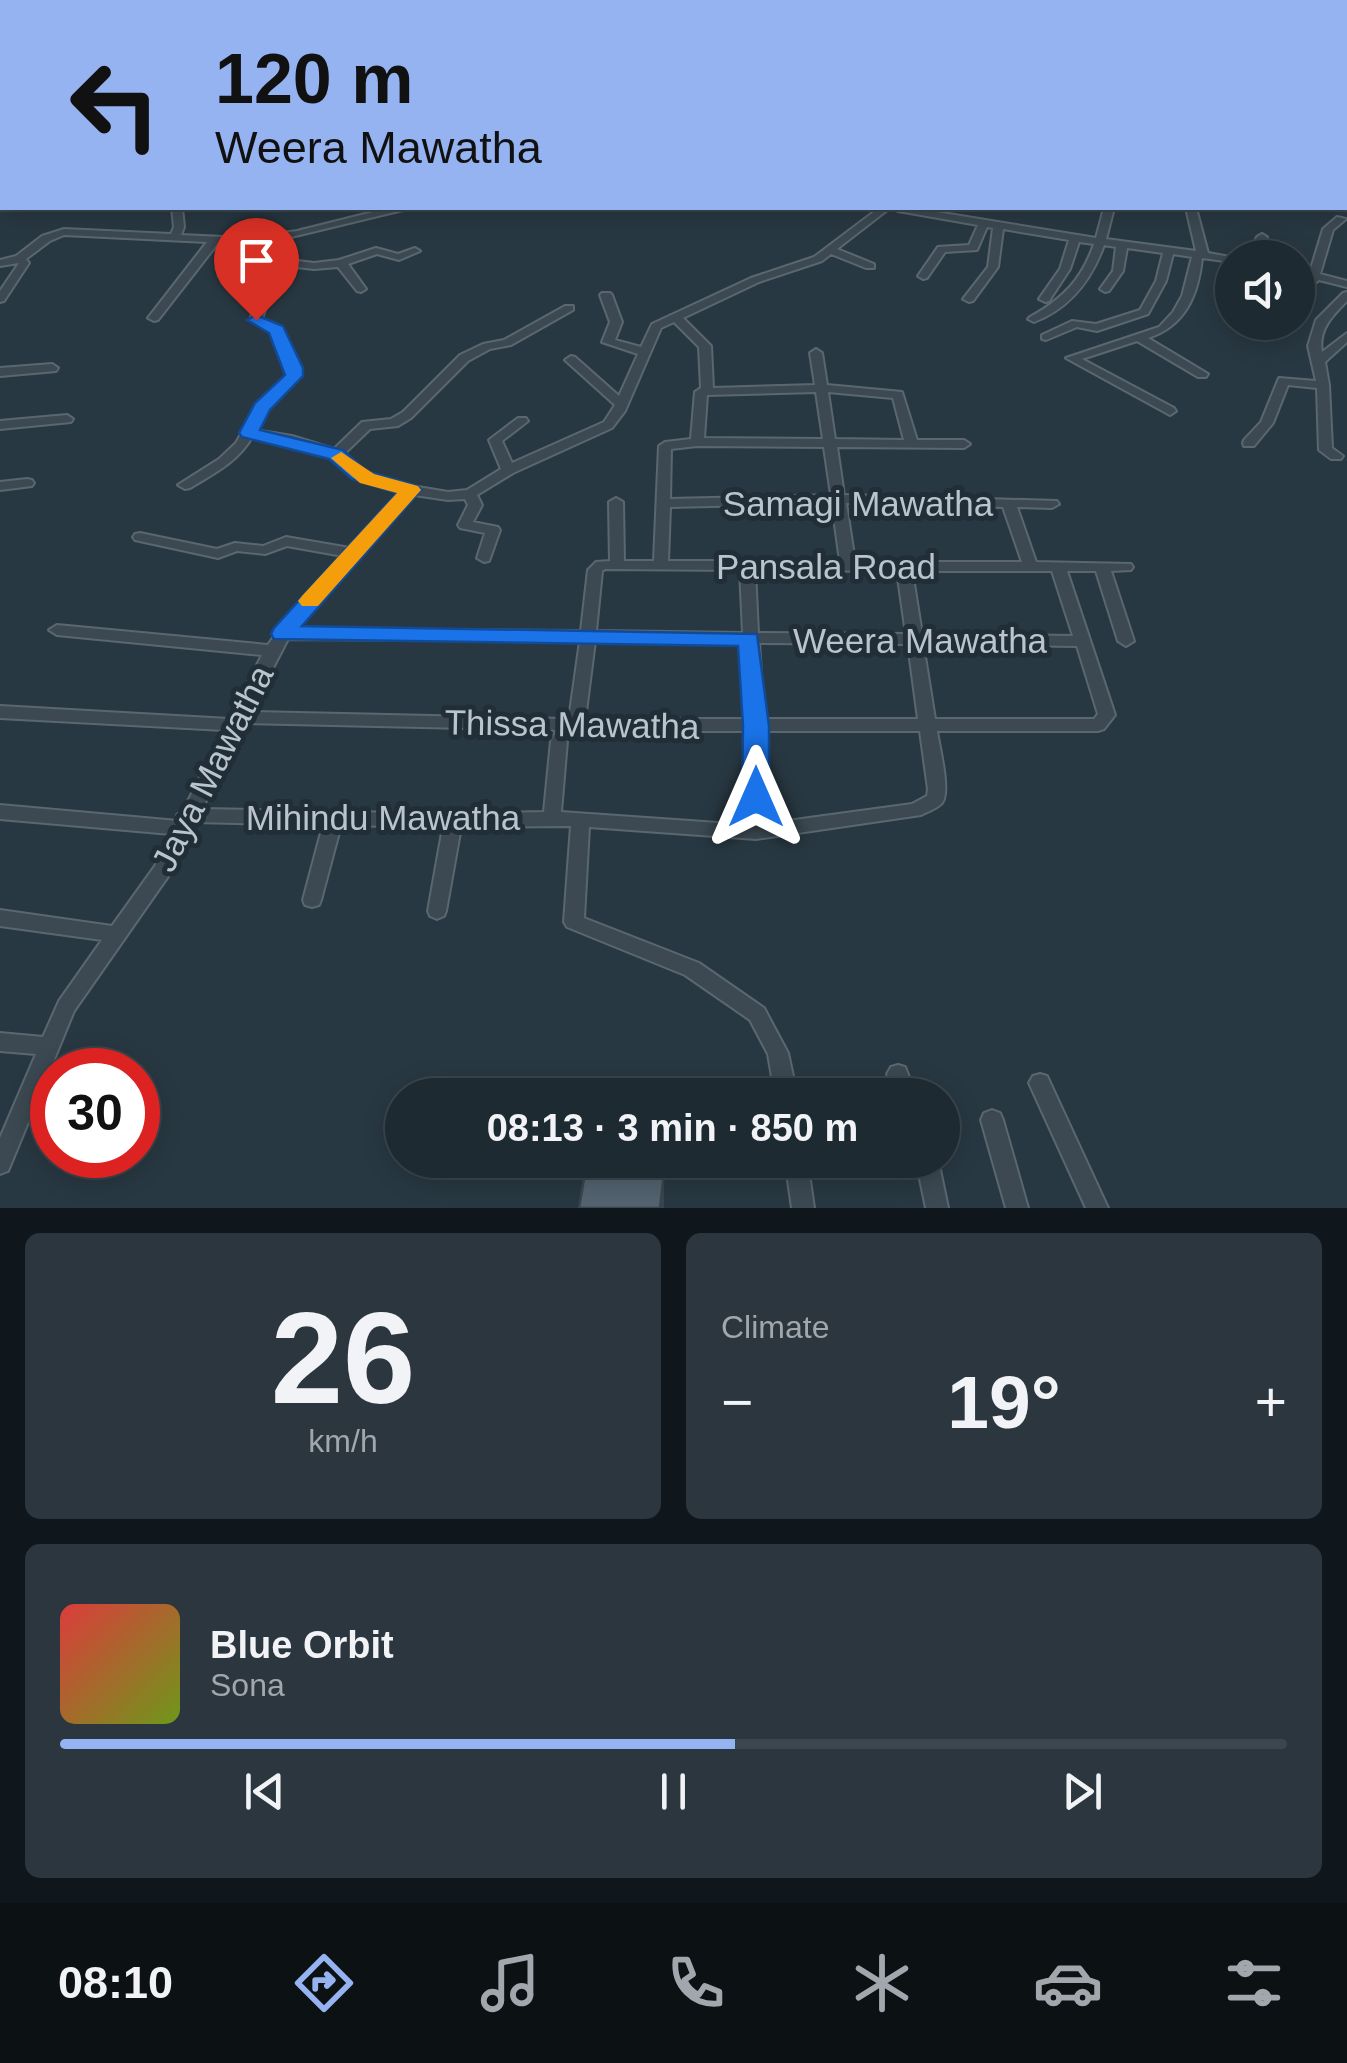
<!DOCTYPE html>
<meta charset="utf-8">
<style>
body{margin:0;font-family:Arial,sans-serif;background:#2b363e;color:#f1f3f6;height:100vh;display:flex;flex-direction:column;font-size:38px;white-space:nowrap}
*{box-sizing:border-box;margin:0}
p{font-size:32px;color:#a1a7ac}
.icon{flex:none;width:55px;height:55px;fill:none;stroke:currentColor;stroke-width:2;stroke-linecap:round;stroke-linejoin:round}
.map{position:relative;height:1208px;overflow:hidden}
.drawer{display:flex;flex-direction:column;gap:25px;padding:25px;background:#10171c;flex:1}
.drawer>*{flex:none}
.hud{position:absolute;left:0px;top:0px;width:1348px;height:210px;box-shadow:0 5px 25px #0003,0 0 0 2px #3c464d;background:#95b2f1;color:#111;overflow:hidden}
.tools{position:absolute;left:1215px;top:240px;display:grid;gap:20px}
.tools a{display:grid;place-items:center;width:100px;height:100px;border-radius:50%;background:#1e2a32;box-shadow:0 5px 25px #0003,0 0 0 2px #3c464d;font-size:50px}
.speed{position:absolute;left:30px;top:1048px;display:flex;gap:20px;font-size:50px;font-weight:700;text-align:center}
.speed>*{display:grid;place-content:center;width:130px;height:130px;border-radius:50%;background:#1e2a32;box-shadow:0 5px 25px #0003,0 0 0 2px #3c464d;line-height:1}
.speed .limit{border:15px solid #d22;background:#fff;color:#111}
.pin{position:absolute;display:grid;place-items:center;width:85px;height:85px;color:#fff;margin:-102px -42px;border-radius:50% 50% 50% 0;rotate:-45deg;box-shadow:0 0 10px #0007}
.pin .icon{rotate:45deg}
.me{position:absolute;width:110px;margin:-55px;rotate:0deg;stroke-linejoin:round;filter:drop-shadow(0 0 8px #0008)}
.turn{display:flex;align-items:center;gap:35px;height:210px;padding:0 50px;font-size:45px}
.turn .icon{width:130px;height:130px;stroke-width:2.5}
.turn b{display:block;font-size:70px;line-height:85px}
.big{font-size:75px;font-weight:700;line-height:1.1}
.drawer .widget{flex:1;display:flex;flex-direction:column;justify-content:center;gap:15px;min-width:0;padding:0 35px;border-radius:15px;background:#2b363e}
.drawer .dial{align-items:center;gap:0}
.dial b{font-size:130px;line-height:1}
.song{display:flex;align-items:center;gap:30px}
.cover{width:120px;height:120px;border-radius:15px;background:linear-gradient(135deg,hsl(0 70% 55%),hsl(80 70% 35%))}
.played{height:10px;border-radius:5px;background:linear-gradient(90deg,#95b2f1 55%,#3c464d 55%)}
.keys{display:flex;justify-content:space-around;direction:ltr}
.heat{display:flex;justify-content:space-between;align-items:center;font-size:55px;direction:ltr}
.drawer .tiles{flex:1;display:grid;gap:25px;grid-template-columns:1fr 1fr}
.widget:last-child{grid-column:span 2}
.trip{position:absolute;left:385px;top:1078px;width:575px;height:100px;border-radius:50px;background:#1e2a32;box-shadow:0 5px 25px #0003,0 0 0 2px #3c464d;font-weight:700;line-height:100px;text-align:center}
.menu{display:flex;height:160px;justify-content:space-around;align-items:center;background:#0c1114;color:#a1a7ac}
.menu .icon{width:70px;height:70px}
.menu .active{color:#95b2f1}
.menu b{font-size:45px;color:#f1f3f6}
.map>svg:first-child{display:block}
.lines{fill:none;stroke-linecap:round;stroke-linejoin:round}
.minor-casing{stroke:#5a676f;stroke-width:4}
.minor{fill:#3c4952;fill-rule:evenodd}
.shaded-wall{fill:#3a454e}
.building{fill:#53636f;stroke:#3a454e;stroke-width:2.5}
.route{fill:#1a73e8;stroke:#114b97;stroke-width:2.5}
.slow{fill:#f59e0b}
.labels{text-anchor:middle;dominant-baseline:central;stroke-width:10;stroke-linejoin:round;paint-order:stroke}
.street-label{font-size:35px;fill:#b9c4cc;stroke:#212e37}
</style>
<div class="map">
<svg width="1347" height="1208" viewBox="0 0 1347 1208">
<rect width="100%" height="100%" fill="#283842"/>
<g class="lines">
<g class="minor-casing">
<g id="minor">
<path d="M242,0H250L248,2H242Z"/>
<path d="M339,0H348L350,2H342Z"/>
<path d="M777,0H785L786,2H779Z"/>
<path d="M1132,0H1217L1213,2H1136Z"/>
<rect x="1345" y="11" width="2" height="4"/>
<rect x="0" y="18" width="2" height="4"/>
<rect x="0" y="45" width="2" height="6"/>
<rect x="0" y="70" width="2" height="6"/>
<path d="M0,82L2,83V88H0Z"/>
<rect x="1345" y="93" width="2" height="6"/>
<path d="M1347,111V118L1345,119V112Z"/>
<path d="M2,119V126L0,127V120Z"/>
<path d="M172,208H182L184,227L181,235L245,238L297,231L389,208H404L403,210L287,238L281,259L314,263L339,260L376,248L398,254L415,248L420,251L399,260L377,254L348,264L366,289L361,292L357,291L338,267L314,269L279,265L262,319L282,330L300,367V376L267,409L255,430L292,436L334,449L362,422L391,419L403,412L460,355L483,344L504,340L565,306H573V310L511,345L490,349L468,361L411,418L398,426L370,429L344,454L364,472L412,486L448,492L467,490L501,469L489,440L518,418H526L528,421L502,441L512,463L604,422L615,405L565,360L571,356L575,357L619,396L638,354L602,342L610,322L600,295L602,293H610L612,295L622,322L615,340L641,347L652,324L751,278L814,257L879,208H890L837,249L874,264V268H866L831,254L822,261L759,282L683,318L711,346L713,388L815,385L810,353L816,349L822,353L827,385L902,392L917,440H964L970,444L964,448L837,447L844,495L1057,501L1059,504L1052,508L1017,507L1036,562L1131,564L1133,567L1131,570L1111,571L1134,641L1126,646L1118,641L1096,571H1067L1115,715L1104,729L1098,731H937C939,746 951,791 942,803C938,808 927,812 921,815L756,839L589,827L584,918L699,963L764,1008L788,1053L797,1095H775L768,1054L750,1020L685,975L567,927L564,922L571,826L461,827L446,911L444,916L437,919L430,916L428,911L443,827L341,825L321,900L319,905L312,907L305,905L303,900L323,825L195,822L169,875L74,1011L8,1171L0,1174V1138L36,1054L0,1051V1033L43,1037L59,1001L102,940L0,926V910L112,926L155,866L171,834L0,819V805L178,821L177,815L184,809L224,730L0,718V706L229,719L228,717L233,712L262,655L57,635L49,630L57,625L268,645L287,618L343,556L287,546L265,554L237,551L218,558L135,540L133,537L135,534L140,533L217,549L235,543L263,546L286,537L350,548L402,492L354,478L331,457L290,444L252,437C238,462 213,474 190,488L185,489L178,485L219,459L236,443L258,404L288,375V367L271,332L250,320L276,240L245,244L218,243L158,320L154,321L148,318L207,242L64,235L50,241L26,259L29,263L4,301L0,302V291L19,263L0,266V260L16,256L42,236L64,229L171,234L174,227ZM674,322L699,347L701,388L695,392L691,439L665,442L659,446L654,561H624L623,502L616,498L609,502L610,561L596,562L588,570L581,631L294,629L414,495L448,500L465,499L468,505L458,525L460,528L485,533L477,558L484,562L489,561L500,530L498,527L473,522L482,505L477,495L513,473L612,428L625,411L661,328ZM816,392L823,439L704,438L707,395ZM828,392L893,398L904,440L835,439ZM697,446L824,447L831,495L670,499L671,449ZM832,503L840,561H668L670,507ZM846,503L1003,507L1022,562H855ZM605,569L740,570L743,633L596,631L602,571ZM755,570L897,571L906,634L758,633ZM912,571H1052L1073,636L922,634ZM288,639L580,641L570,712L565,719L250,712ZM595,641L744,643L747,719H582L586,712ZM759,643L908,644L918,719H764ZM923,644L1077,646L1098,714L1094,719H935ZM244,723L557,730L551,741L544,812L453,814L202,809ZM574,731H748L747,825L561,812L567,741ZM764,731H920L928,789L927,796L912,804L765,824Z"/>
<path d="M893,208H912L1096,238L1104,208H1114L1106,239L1196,251L1186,208H1196L1208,253L1236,258H1232V262L1202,258C1198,296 1185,326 1148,338L1208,374L1206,377H1198L1137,341L1082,359L1174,408L1176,411L1170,415L1066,358L1159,327L1173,312L1182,296L1192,257L1173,254L1166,281L1148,314L1097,331L1077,327L1046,340L1042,339V335L1072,321L1096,324L1140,310L1156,281L1163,253L1127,248L1123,271L1109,291L1105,292L1100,289L1113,271L1116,247L1104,245C1091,281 1070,308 1034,322L1028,319L1030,317C1063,299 1082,279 1094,244L1079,242L1070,269L1049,301L1045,302L1039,299L1060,269L1069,240L1003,229L998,267L973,301L969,302L963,299L988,267L993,228L987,227L977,250L945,252L927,278L923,279L918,276L938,247L969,245L978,225L898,211Z"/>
<path d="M1337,217L1346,219L1333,230L1320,274L1347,281V287L1319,280L1298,295V287L1308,278L1298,275V269L1310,272L1323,229Z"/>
<path d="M1262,234L1267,237L1258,258H1247L1257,237Z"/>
<path d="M1347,292V301C1332,316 1318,330 1322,352L1347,333V342L1325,362L1329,385L1332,448L1343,456L1341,459H1331L1319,450L1317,388L1288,385L1273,423L1254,446H1244L1243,443L1244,440L1261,422L1279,378L1316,381L1308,346L1316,320L1343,293Z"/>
<path d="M52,364L58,368L56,371L0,376V368Z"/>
<path d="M67,415L73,419L71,422L0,429V421Z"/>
<path d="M27,479L32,480L34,483L32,486L0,490V482Z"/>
<path d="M898,1065L905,1067L916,1095H894L887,1074L891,1067Z"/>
<path d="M1040,1074L1047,1076L1108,1208H1086L1029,1083L1033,1076Z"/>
<path d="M992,1110L1000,1113L1003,1120L1028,1208H1006L981,1120L984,1113Z"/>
<path d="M785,1160H807L814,1208H792Z"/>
<path d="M916,1160H938L948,1208H926Z"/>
</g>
</g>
<use href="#minor" class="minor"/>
</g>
<path class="shaded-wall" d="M664,1174V1208H660Z"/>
<path class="building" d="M586,1167L664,1174L660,1208H579Z"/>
<path class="route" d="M256,315L283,326L303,368V376L270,410L260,430L343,450L366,471L418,486L421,490L302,626L757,634L769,726V797L765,804H746L742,797L743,726L738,646L274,639L271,634L274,628L397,493L352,479L329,459L242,437L239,433L255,403L285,375L269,333L247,320Z"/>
<path class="slow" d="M341,452L374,474L418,486L421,490L318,606H302L298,601L302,596L397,493L360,483L331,458Z"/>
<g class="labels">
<g class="street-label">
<text x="858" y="503">Samagi Mawatha</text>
<text x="826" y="566">Pansala Road</text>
<text x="920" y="640">Weera Mawatha</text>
<text transform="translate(572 724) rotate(1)">Thissa Mawatha</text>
<text transform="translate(212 768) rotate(-63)">Jaya Mawatha</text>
<text x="383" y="817">Mihindu Mawatha</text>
</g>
</g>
</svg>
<div class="tools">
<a><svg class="icon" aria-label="sound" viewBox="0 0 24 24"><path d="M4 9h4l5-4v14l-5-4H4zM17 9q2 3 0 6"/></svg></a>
</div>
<div class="speed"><div class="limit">30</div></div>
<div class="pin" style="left:256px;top:320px;background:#d93025"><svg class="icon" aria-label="arrive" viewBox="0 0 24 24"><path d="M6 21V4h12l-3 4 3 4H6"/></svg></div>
<svg class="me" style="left:756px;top:797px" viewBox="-20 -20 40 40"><path d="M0-17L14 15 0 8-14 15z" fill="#1a73e8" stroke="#fff" stroke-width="4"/></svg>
<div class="trip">08:13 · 3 min · 850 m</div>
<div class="hud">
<div class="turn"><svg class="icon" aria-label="left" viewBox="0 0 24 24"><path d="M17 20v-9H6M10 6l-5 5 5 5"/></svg><div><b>120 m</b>Weera Mawatha</div></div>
</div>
</div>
<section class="drawer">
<div class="tiles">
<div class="widget dial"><b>26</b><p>km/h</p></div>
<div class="widget"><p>Climate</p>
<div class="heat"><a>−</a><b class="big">19°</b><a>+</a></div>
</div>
<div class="widget">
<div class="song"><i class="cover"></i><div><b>Blue Orbit</b><p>Sona</p></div></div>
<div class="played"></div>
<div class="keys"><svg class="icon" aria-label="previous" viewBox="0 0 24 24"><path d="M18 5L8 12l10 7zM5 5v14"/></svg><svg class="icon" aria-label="pause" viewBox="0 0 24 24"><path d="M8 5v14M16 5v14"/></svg><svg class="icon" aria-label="next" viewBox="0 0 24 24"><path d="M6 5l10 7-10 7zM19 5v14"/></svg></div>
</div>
</div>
</section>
<nav class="menu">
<b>08:10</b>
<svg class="icon active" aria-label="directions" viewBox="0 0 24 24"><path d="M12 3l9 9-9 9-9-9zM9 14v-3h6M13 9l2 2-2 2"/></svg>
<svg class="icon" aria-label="music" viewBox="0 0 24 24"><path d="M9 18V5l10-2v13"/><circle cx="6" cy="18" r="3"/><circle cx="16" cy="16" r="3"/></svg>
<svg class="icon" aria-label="phone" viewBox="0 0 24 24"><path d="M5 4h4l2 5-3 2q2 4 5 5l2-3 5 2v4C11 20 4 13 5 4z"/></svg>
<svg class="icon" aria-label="climate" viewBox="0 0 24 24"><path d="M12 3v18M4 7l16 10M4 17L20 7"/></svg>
<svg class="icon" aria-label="car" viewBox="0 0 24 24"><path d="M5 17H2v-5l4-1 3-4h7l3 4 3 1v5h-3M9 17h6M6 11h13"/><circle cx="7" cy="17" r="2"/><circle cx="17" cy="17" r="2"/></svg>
<svg class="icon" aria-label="filters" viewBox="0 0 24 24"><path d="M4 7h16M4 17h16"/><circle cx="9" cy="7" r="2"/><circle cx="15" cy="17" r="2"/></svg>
</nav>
